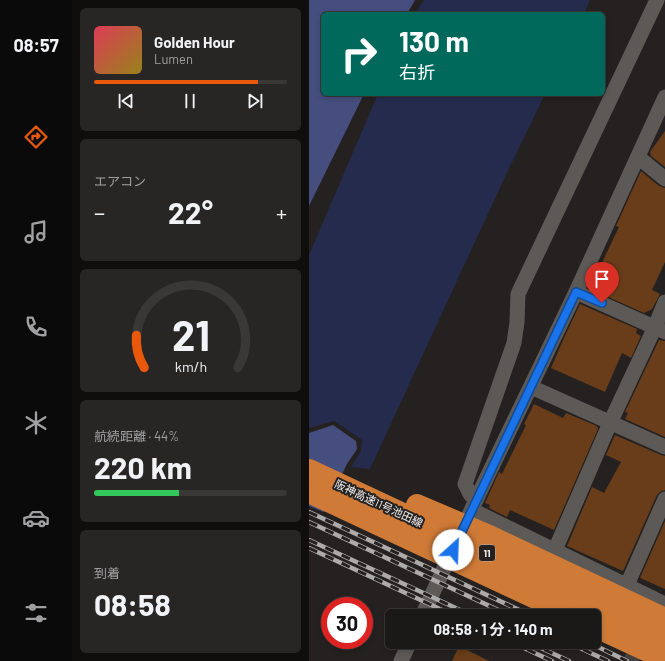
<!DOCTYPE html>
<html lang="ja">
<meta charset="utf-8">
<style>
body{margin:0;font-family:Barlow,"Noto Sans JP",sans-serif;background:#282625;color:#f1f3f6;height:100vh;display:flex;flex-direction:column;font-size:15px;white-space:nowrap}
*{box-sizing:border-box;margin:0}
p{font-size:13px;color:#a0a0a2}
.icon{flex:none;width:22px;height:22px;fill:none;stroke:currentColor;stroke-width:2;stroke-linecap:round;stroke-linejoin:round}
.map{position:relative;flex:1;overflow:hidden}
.drawer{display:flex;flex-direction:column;gap:8px;padding:8px;background:#0f0e0d;width:237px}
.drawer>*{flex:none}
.guide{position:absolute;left:12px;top:12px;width:284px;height:84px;border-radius:6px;box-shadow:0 2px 6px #0003,0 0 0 1px #393837;background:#00695c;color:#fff;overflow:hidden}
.speed{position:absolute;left:12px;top:597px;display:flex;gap:8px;font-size:20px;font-weight:700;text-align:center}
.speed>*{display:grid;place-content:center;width:52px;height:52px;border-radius:50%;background:#1b1918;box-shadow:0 2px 6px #0003,0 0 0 1px #393837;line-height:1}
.speed .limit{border:6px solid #d22;background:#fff;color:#111}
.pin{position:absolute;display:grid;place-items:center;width:34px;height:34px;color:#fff;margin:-41px -17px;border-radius:50% 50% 50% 0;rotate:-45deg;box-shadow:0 0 4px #0007}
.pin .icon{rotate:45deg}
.me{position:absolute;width:44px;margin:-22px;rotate:25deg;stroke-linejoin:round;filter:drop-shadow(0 0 3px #0008)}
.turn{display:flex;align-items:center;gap:14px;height:84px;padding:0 12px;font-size:18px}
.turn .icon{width:52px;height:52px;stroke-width:2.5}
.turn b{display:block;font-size:28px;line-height:34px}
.big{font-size:30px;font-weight:700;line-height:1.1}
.drawer .tile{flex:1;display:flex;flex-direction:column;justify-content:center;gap:6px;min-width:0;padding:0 14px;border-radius:6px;background:#282625}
.drawer .dial{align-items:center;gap:0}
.dial svg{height:104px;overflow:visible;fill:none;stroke:#393837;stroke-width:7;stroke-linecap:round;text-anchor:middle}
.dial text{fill:#f1f3f6;stroke:none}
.song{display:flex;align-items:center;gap:12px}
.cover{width:48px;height:48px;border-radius:6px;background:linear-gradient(135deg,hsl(350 70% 55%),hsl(50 70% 35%))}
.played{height:4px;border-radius:2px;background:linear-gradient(90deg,#ea580c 85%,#393837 85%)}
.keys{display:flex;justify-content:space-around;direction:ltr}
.heat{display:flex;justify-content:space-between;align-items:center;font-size:22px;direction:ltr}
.charge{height:6px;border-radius:3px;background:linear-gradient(90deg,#34c759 44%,#393837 0)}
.trip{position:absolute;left:76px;top:609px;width:216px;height:40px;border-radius:6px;background:#1b1918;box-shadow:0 2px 6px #0003,0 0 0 1px #393837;font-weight:700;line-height:40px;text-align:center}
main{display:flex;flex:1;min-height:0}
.dock{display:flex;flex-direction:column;width:72px;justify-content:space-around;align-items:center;background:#0b0a0a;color:#a0a0a2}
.dock .icon{width:28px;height:28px}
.dock .active{color:#ea580c}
.dock b{font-size:18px;color:#f1f3f6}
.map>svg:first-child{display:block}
.green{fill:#252b4d}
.water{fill:#454e7e}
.pier{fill:#242120}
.building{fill:#693d1a}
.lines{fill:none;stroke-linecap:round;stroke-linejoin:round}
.minor-tunnel{stroke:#43403f;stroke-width:15;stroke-dasharray:15 8;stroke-linecap:butt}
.minor{stroke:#5c5957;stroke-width:15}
.motorway{stroke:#cf7a36;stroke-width:22}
.rail-casing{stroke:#adabaa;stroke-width:4.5}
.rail{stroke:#242120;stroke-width:3;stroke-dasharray:9;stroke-linecap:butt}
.route-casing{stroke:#114b97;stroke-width:10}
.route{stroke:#1a73e8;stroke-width:7}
.labels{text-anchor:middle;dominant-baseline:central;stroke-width:4;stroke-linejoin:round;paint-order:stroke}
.shield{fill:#242120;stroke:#b5b3b2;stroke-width:1}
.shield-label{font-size:10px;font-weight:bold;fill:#f3f2f1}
.street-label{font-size:11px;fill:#f3f2f1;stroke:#242120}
</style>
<main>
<nav class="dock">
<b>08:57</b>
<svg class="icon active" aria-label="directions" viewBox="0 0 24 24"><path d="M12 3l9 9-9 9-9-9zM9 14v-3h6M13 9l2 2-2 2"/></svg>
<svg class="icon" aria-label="music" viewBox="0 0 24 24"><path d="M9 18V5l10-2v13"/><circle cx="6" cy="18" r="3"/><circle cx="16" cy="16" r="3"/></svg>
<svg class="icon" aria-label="phone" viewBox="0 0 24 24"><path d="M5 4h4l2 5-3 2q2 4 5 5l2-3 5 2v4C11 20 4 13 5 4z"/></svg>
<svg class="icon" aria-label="climate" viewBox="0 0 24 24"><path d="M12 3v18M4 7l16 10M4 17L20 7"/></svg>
<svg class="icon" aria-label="car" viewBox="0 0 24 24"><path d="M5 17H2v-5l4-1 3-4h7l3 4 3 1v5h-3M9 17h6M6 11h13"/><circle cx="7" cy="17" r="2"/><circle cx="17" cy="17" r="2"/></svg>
<svg class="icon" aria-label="filters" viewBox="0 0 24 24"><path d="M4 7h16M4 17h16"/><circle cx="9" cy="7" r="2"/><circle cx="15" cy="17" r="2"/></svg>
</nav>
<section class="drawer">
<div class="tile">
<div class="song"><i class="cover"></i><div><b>Golden Hour</b><p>Lumen</p></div></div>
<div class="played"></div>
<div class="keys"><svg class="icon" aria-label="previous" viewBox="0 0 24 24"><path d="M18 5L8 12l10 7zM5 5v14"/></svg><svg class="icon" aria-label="pause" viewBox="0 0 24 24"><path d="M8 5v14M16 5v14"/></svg><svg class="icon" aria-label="next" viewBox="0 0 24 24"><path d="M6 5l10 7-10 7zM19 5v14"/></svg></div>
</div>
<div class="tile"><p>エアコン</p>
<div class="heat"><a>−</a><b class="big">22°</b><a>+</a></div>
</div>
<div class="tile dial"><svg viewBox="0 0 100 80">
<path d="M14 69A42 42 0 1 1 86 69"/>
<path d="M14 69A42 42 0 0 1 8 44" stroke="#ea580c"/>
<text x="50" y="56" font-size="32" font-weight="700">21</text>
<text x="50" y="72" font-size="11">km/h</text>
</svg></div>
<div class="tile"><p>航続距離 · 44%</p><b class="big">220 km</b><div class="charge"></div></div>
<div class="tile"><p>到着</p><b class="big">08:58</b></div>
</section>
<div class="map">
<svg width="356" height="661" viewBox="0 0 356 661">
<rect width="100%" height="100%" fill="#242120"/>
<g class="green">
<path d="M115,0H281L275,14H106Z"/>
<path d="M69,94H236L195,179L61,469L42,467L52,451L53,440L25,421L0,428V255Z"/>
</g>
<g class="water">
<path d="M0,0H106L98,14H14V94H55L0,206Z"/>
<path d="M24,425L47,441L48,449L38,464L0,543V433Z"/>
</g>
<path class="pier" d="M0,506L17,513L2,544L0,545Z"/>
<g class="building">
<path d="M356,131V167L342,156L341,152Z"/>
<path d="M332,171L350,186L356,188V262L343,290L351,294L343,309L335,313L279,288L288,268L290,269L310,227L307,226Z"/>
<path d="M271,304L328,329L327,333L332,336L322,358L313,353L296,392L242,368L255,338Z"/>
<path d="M350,340L356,341V437L316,419L319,413L316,412Z"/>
<path d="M225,404L254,418L257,413L288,426L289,429L245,530L201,510L198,517L180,508L181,505L176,503L190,472L193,474L217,425L215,424Z"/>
<path d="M306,435L352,455L356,456V490L351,492L348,495L314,571L258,546L283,487L295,493L312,462L297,455Z"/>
<path d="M356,521V589L331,578Z"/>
<path d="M150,646L180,661H143Z"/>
</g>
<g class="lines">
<path class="minor-tunnel" d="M322,661L324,656"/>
<g class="minor">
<path d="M329,157L356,179"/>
<path d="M267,292L356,332"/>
<path d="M222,387L356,447"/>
<path d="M167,500L161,494L156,484L205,343L208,322L209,294L348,0"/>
<path d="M163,510L356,604"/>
<path d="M246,550L301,423L346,327L356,302"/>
<path d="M318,585L356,499"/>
<path d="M113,616L167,500L267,292L356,97"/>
<path d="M92,661L101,642"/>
</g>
<g class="motorway">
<path d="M0,470L173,551L356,638"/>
<path d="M0,492L265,616"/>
<path d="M108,505L178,535L356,619"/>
<path d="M285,626L356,659"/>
</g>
<g class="rail-casing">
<g id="rail">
<path d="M0,512L223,616"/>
<path d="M0,522L202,616"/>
<path d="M0,540L164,616"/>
<path d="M0,548L146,616"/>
<path d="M202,642L243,661"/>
<path d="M219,642L260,661"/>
<path d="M258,642L299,661"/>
<path d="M279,642L318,661"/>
</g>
</g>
<use href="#rail" class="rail"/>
</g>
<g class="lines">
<g class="route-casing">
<path id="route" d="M144,550L267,292L293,303"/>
</g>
<use href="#route" class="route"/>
</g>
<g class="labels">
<rect class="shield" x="170" y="545" width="16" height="16" rx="3"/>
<g class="shield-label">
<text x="178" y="553">11</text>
</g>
<g class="street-label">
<text transform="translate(70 503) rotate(25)">阪神高速11号池田線</text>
</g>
</g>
</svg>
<div class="speed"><div class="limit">30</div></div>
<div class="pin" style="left:293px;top:303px;background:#d93025"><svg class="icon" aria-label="arrive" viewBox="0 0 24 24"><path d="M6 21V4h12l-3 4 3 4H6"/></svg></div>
<svg class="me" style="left:144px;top:550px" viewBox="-20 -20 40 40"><circle r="19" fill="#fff"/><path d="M0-13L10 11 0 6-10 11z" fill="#1a73e8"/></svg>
<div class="trip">08:58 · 1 分 · 140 m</div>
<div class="guide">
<div class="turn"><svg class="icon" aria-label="right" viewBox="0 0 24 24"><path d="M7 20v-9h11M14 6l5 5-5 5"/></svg><div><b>130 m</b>右折</div></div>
</div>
</div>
</main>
